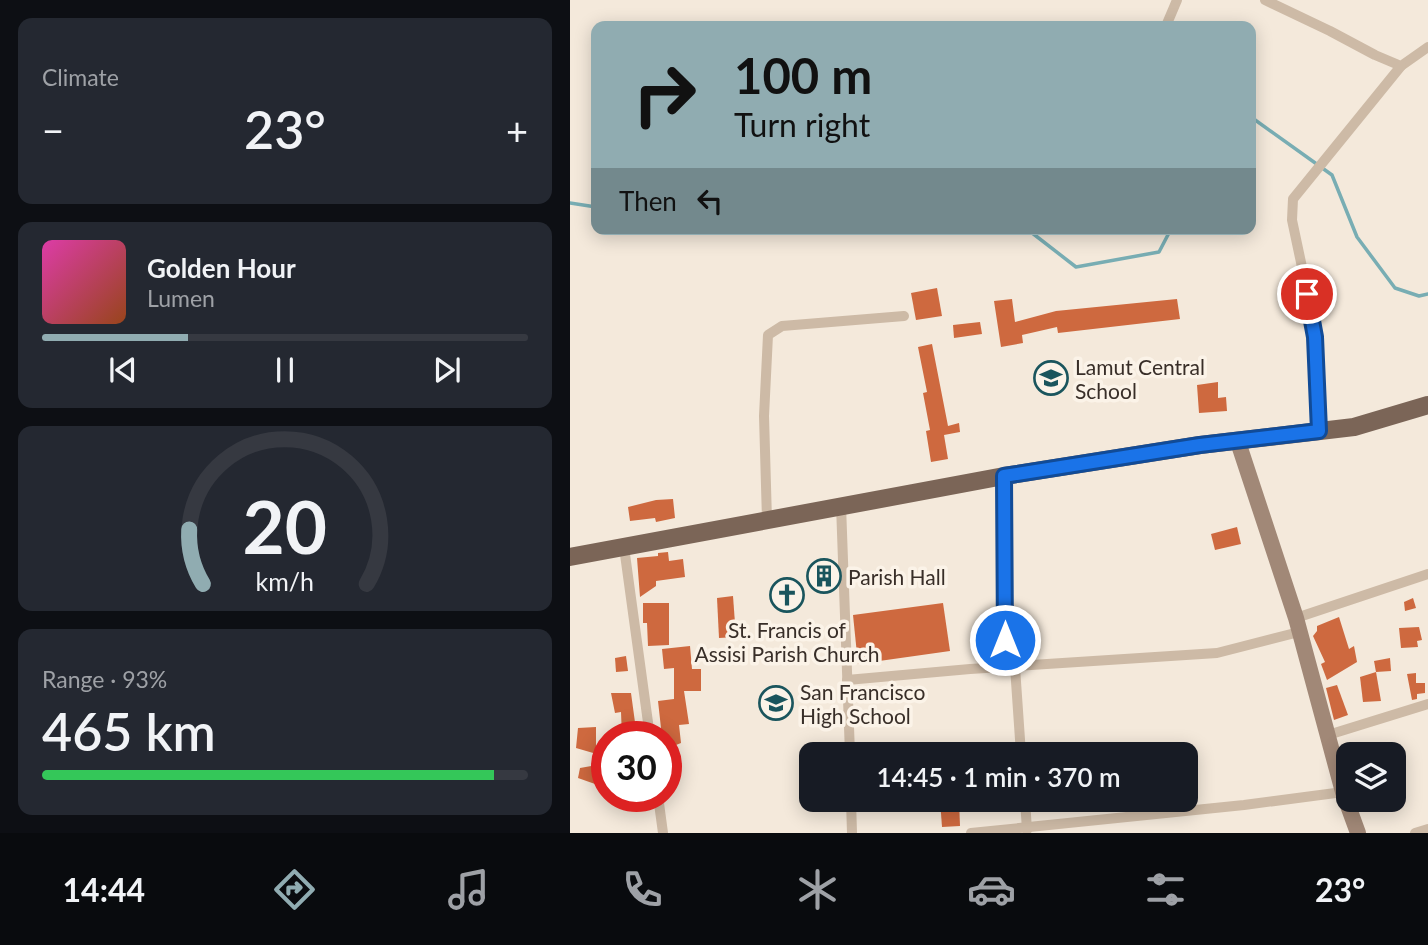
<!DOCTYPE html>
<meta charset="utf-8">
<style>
body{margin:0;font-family:Lato,sans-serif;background:#242831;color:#f1f3f6;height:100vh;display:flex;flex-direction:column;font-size:26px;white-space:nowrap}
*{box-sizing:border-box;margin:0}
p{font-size:23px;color:#9ea1a6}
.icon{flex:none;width:38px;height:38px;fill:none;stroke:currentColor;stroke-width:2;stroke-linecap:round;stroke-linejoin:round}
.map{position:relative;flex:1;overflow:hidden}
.drawer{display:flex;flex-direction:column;gap:18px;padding:18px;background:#0d0f14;width:570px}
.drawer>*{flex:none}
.hud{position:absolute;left:21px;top:21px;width:665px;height:214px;border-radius:14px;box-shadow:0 4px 18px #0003;background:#90acb1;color:#111;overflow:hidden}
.fabs{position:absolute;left:766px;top:742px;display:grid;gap:14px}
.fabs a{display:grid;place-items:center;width:70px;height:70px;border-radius:14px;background:#171b24;box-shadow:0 4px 18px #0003;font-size:35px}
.speed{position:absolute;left:21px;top:721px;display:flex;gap:14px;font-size:35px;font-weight:700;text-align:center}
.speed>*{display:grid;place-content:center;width:91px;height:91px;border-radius:50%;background:#171b24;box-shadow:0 4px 18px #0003;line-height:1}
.speed .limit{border:10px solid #d22;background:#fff;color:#111}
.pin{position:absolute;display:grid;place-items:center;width:60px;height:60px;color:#fff;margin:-30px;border:4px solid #fff;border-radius:50%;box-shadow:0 2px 7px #0007}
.me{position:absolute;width:77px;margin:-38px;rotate:0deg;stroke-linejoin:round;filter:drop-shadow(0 0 5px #0008)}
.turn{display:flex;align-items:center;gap:24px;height:147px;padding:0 28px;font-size:32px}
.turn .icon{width:91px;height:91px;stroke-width:2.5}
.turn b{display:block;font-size:49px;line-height:60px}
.then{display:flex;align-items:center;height:66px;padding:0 28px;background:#0003;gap:14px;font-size:26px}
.big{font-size:52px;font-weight:600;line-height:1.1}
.drawer .tile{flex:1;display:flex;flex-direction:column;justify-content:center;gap:10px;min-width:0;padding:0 24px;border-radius:14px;background:#242831}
.drawer .dial{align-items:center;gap:0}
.dial svg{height:182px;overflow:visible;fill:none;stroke:#363941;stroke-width:7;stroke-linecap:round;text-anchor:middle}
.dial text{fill:#f1f3f6;stroke:none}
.song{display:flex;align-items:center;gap:21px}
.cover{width:84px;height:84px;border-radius:10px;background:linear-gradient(135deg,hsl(320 70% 55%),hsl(20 70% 35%))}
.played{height:7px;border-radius:4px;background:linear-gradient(90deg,#90acb1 30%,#363941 30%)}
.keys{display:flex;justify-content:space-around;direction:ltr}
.heat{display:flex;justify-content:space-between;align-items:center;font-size:38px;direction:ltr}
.charge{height:10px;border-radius:5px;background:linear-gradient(90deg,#34c759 93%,#363941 0)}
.trip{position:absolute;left:229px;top:742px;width:399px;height:70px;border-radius:14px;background:#171b24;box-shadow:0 4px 18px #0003;font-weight:600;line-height:70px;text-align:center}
.tab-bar{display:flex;height:112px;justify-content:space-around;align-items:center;background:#090b0e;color:#9ea1a6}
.tab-bar .icon{width:49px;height:49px}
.tab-bar .active{color:#90acb1}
.tab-bar b{font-size:32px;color:#f1f3f6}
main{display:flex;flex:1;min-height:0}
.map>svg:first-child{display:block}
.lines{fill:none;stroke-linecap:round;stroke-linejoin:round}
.stream{stroke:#78adb3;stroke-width:3.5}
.building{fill:#ce693f}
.street{stroke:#cdbaa6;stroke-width:10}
.secondary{stroke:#a18877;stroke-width:16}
.primary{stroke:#7b6557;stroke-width:18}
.route-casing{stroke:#114b97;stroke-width:18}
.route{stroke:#1a73e8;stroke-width:12}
.labels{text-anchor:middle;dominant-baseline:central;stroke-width:7;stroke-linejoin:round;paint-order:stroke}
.poi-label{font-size:21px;fill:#382e28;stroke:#fbf3e8;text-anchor:start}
</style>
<main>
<section class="drawer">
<div class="tile"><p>Climate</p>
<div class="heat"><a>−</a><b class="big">23°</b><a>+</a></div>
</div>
<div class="tile">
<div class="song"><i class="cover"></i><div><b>Golden Hour</b><p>Lumen</p></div></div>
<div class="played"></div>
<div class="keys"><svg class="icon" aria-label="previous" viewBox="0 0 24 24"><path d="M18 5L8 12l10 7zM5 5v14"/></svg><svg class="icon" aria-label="pause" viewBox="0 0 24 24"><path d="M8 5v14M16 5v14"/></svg><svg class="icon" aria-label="next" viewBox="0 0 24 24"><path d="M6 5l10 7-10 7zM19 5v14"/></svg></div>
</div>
<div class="tile dial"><svg viewBox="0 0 100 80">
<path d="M14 69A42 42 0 1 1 86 69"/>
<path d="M14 69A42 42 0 0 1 8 45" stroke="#90acb1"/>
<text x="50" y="56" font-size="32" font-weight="700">20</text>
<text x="50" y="72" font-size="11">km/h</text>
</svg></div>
<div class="tile"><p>Range · 93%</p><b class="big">465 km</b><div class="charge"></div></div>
</section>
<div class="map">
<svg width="858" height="833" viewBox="0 0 858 833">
<rect width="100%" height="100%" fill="#f4e9db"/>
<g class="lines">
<g class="stream">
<path d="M681,117L762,175L787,237L825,288L849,296L858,294"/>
<path d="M0,203L26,207"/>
<path d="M457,229L506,267L589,252L601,229"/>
</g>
</g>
<g class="building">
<path d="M367,288L372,316L346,320L341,293Z"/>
<path d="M442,299L445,322L486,311L607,299L610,319L488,333L487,327L452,335L453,343L431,347L424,301Z"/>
<path d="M410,322L412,334L384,338L383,325Z"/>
<path d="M362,344L378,426L389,423L390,432L374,435L378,459L361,462L356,431L360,430L353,393L357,392L348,347Z"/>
<path d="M648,382V398L656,397L657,411L629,413L627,385Z"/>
<path d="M103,499L105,518L86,522L85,518L60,521L58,507L86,500Z"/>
<path d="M667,527L671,544L645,550L641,534Z"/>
<path d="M98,552L99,561L113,559L115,577L86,581V586L70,597L67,558L88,556V553Z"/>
<path d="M260,563L263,586L247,588L245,565Z"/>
<path d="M163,596L166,637L149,638L147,598Z"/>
<path d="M843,598L846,608L835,611L834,602Z"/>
<path d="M73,603H99V645L78,646L77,623H73Z"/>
<path d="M373,603L380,651L288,664L283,615Z"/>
<path d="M769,617L779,649L784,646L787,662L757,680L751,664L755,662L743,636L747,631V626Z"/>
<path d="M849,627L852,640L847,641L848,647L831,648L829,628Z"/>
<path d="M120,646L122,669H131V691H114L119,724L109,725L111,743L96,749V737H92L88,701L104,699V668L94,669L92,649Z"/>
<path d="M56,656L58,671L46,672L45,658Z"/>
<path d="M820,658L821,671L806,672L804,661Z"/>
<path d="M806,672L811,701L793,702L790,677Z"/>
<path d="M846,673V683H855V693L847,694V699L842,700L837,674Z"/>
<path d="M767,685L778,715L764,720L756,688Z"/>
<path d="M41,693H61L67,737H52L51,712L45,713Z"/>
<path d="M26,727V746L37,745V757L6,748L8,728Z"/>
<path d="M27,765L25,784L8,778L10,768Z"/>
<path d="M370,800H389L390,826L372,827Z"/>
</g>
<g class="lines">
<g class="street">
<path d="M695,0L760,31L805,55L831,66L858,47"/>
<path d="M596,26L607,0"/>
<path d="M749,431L743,319L722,220L723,199L831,66"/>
<path d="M434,476L435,667"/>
<path d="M271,505L280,754"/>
<path d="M197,520L194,416L198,335L212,326L334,316"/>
<path d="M54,547L80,737"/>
<path d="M726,618L858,574"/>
<path d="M445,667L451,754"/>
<path d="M277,680L400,669L647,653L729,632"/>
<path d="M758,735L858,704"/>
<path d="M88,796L93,833"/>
<path d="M281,800L282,833"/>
<path d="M455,800L457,830"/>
<path d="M401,833L674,805L773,792"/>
<path d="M845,833L858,829"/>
</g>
<path class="secondary" d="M668,442L726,618L773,792L788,833"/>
<path class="primary" d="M0,557L434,476L630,445L784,427L858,405"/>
</g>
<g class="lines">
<g class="route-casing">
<path id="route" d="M435,640L434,476L630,445L749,431L745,337L737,294"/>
</g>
<use href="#route" class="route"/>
</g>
<defs>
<g id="school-ring" transform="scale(1.75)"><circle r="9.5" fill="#fbf3e8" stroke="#1a555d" stroke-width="1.5"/><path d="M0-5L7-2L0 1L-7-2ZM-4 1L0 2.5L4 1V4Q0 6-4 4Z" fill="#1a555d"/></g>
<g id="building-ring" transform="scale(1.75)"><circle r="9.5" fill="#fbf3e8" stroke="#1a555d" stroke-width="1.5"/><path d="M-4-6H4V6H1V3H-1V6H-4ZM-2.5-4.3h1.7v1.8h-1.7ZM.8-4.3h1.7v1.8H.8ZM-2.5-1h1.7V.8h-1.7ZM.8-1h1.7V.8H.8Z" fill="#1a555d"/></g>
<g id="church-ring" transform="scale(1.75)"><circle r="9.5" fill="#fbf3e8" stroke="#1a555d" stroke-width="1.5"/><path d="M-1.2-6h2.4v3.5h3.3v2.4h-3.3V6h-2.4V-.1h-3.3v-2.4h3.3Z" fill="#1a555d"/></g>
</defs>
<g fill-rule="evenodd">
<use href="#school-ring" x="481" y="378"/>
<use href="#building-ring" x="254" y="576"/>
<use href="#church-ring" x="217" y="595"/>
<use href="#school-ring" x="206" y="703"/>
</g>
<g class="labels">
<g class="poi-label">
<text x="505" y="366">Lamut Central<tspan x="505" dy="24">School</tspan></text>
<text x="278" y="576">Parish Hall</text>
<text x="217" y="629" text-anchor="middle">St. Francis of<tspan x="217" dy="24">Assisi Parish Church</tspan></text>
<text x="230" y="691">San Francisco<tspan x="230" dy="24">High School</tspan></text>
</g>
</g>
</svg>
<div class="fabs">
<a><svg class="icon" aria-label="layers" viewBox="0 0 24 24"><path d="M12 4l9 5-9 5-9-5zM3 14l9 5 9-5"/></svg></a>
</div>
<div class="speed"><div class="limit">30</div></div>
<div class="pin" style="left:737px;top:294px;background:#d93025"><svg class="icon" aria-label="arrive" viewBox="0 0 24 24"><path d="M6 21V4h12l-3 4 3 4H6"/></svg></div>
<svg class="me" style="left:435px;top:640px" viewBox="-20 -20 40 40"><circle r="17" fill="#1a73e8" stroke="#fff" stroke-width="3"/><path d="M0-11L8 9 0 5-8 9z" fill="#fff"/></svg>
<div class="trip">14:45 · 1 min · 370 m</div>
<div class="hud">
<div class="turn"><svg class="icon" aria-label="right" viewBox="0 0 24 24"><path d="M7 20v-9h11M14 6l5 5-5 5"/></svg><div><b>100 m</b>Turn right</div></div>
<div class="then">Then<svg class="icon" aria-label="left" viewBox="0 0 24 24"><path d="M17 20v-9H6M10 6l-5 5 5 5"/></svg></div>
</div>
</div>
</main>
<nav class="tab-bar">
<b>14:44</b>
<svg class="icon active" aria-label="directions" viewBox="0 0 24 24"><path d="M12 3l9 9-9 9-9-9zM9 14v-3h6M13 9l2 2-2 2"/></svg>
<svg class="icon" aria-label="music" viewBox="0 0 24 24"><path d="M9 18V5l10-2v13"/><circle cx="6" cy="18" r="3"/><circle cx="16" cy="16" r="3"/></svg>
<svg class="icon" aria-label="phone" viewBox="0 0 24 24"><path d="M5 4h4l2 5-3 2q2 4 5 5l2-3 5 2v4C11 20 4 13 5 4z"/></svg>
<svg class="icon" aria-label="climate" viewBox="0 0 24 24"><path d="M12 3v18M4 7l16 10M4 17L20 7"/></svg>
<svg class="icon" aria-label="car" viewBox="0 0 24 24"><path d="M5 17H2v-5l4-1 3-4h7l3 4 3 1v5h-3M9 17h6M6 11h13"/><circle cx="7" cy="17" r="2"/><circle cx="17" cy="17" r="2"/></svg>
<svg class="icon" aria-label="filters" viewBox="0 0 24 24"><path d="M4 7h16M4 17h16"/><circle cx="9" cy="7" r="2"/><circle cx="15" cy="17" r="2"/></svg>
<b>23°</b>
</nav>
